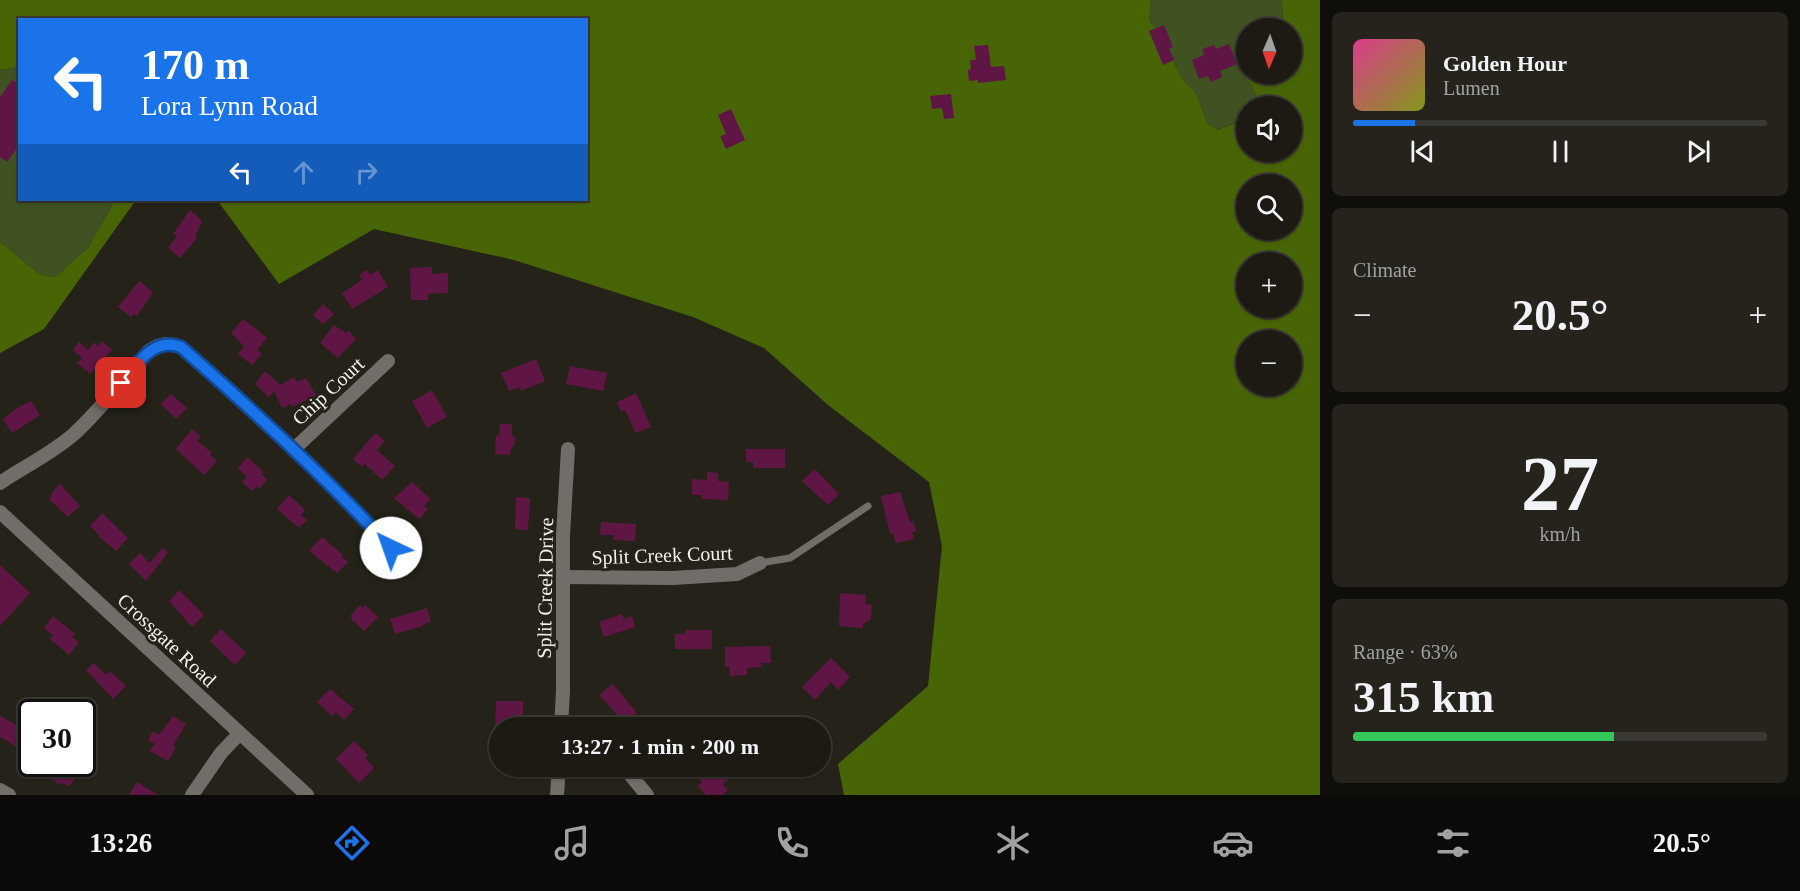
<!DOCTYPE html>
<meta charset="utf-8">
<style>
body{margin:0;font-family:"Times New Roman",serif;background:#25231c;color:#f1f3f6;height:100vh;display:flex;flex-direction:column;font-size:22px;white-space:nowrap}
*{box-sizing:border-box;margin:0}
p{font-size:20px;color:#a0a1a0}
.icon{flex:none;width:33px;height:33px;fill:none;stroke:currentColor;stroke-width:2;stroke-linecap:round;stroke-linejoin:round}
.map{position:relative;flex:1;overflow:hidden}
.side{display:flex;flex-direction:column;gap:12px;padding:12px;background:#0f0e0a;width:480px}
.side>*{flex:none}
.hud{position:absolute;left:18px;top:18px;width:570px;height:183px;border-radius:0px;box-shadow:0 2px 4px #0004,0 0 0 2px #3a3833;background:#1a73e8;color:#fff;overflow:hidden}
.needle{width:39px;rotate:182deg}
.fabs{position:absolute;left:1236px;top:18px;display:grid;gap:12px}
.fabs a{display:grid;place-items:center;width:66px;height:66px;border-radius:50%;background:#1c1a13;box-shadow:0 2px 4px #0004,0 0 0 2px #3a3833;font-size:30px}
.speed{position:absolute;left:18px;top:699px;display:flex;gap:12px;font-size:30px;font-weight:700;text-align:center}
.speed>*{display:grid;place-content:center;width:78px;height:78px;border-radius:50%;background:#1c1a13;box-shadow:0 2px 4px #0004,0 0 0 2px #3a3833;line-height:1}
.speed .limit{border:3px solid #111;border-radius:9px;background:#fff;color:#111}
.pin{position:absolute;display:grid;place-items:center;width:51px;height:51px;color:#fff;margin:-26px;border-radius:12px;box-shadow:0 3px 9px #0006}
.me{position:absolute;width:66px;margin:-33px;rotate:318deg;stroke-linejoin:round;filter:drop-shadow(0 0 4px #0008)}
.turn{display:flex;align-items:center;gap:21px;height:126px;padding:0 24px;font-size:27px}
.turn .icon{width:78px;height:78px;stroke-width:2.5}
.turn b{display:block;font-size:42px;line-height:51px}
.lanes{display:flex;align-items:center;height:57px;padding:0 24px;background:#0003;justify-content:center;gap:30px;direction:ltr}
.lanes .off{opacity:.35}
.big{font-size:45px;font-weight:600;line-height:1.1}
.side .widget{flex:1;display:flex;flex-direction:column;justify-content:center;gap:9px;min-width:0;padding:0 21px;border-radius:9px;background:#25231c}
.side .dial{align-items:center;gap:0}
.dial b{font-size:78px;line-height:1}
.song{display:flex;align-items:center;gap:18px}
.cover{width:72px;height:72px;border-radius:9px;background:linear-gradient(135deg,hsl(330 70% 55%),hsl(70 70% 35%))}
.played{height:6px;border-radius:3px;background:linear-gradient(90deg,#1a73e8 15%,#3a3833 15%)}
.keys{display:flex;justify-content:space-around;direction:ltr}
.heat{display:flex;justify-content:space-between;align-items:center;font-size:33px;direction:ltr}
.charge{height:9px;border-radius:4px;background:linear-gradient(90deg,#34c759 63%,#3a3833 0)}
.trip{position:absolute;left:489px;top:717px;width:342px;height:60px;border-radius:30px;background:#1c1a13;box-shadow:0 2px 4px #0004,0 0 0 2px #3a3833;font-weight:600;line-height:60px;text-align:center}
.dock{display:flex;height:96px;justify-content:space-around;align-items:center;background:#0b0a08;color:#a0a1a0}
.dock .icon{width:42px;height:42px}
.dock .active{color:#1a73e8}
.dock b{font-size:27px;color:#f1f3f6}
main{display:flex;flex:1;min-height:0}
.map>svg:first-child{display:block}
.green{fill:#405122}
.forest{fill:#486506;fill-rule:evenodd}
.building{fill:#601644}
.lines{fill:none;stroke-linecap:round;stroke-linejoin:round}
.service{stroke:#736d6a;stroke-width:7}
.minor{stroke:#736d6a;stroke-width:14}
.route-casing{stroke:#114b97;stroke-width:15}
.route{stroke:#1a73e8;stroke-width:10}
.labels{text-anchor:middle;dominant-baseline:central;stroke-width:6;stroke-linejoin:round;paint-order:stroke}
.street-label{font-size:20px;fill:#f3f1eb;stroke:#252319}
</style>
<main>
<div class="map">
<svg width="1320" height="795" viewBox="0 0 1320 795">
<rect width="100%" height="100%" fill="#252319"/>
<g class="green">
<path d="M1151,0H1282L1283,28H1246L1239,33L1241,72L1253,88L1261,106H1246V119L1216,130L1207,123L1197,95L1184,81L1149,19Z"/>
<path d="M19,67L20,200H115L88,248L55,277L39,274L0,242V70Z"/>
</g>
<g class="forest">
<path d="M0,0H1151L1149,19L1184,81L1197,95L1207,123L1217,130L1246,119V152H1292V106H1261L1253,88L1241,72L1239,33L1246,30V74H1292V28H1283L1282,0H1320V795H844L838,764L928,686L942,546L929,482L828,405L764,348L693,317L514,260L374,229L279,284L217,200H586V20H20L19,67L0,70ZM1246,184H1292V230H1246ZM1246,262H1292V308H1246ZM1246,340H1292V386H1246Z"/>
<path d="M115,200H136L44,329L0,353V242L39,274L55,277L88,248Z"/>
</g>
<g class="building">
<path d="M1164,25L1173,47L1169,49L1174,60L1163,65L1149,31Z"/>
<path d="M1229,44L1237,64L1220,71L1222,77L1211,82L1208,76L1199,79L1192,60L1204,55L1202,49L1214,45L1216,49Z"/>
<path d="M988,45L991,67L1004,66L1006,80L978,83V80L969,81L968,70L971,69L970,60H976L974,46Z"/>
<path d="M12,80L20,85V144L7,162L0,157V97Z"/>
<path d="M951,94L954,118L944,119L942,108L932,109L930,96Z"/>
<path d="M731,109L745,140L726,149L720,136L726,134L718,115Z"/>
<path d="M190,210L202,221L195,236L197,238L180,258L168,248L177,236L173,234Z"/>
<path d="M432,267V274L448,273V293L428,294V300H411L410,268Z"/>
<path d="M367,270L370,275L378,270L388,287L352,309L342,293L362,280L359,275Z"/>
<path d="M139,281L153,292L137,316L134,314L131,317L118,307Z"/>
<path d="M323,304L334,314L323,324L313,315Z"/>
<path d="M243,319L267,338L257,350L262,354L252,365L238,354L244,346L231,333Z"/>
<path d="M334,325L346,333L349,331L356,339L338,358L320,343Z"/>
<path d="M102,341L112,350L90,374L77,363L82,358L73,350L79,342L88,350L94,342L97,346Z"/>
<path d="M536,359L545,381L521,391L520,387L509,391L501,373Z"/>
<path d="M570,366L607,373L603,391L566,384Z"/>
<path d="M265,371L280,385L294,377L297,382L306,378L316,396L292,407L291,404L282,408L274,391L269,397L255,384Z"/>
<path d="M432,390L447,417L427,428L412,401Z"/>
<path d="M636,393L651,427L636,433L625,410L621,412L617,402Z"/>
<path d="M171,394L187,408L176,419L161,404Z"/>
<path d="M31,401L40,415L12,433L3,419L19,407Z"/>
<path d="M500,424H512V436L515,437L514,447H511L510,455L495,454L496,435L499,436Z"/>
<path d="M192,429L201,437L197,441L212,453L210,455L217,461L204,475L176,449Z"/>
<path d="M375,433L385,441L377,450L395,466L382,480L365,464L362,467L353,459Z"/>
<path d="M746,449H785V468H753V462H746Z"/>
<path d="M247,457L264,472L262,475L267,479L260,489L257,486L252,491L242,482L247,477L238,468Z"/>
<path d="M815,469L839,494L828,505L802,481Z"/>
<path d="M707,472L718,473V481L729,482L728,500L701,499L702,495H692V479L707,480Z"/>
<path d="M412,482L430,499L424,506L428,509L419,519L394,498Z"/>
<path d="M60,484L80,506L68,517L49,499L52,495L51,494Z"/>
<path d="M900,492L910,522L913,521L916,531L912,532L914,539L896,543L893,533L890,534L881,496Z"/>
<path d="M289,495L305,510L301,515L307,520L299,528L277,509Z"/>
<path d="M516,497L530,498L528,530L515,529Z"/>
<path d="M102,513L128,538L116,551L98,536L99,535L90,526Z"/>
<path d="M601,522L636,524L635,541L613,540L614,535H600Z"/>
<path d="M322,537L343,555L341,556L348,562L337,573L309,551Z"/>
<path d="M163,548L168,552L146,581L129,564L140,553L149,563Z"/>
<path d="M0,565L30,593L0,626Z"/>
<path d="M179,590L204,615L192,627L169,601Z"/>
<path d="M840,593L866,595L865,604L872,605L871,619L863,624V628L839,626Z"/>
<path d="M360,605L362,608L365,605L378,617L364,631L351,619L352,618L350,616Z"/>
<path d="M427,608L431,622L423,624V626L395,634L390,619Z"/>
<path d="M622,614L624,619L632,616L635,627L604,637L599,622Z"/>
<path d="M53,616L75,634L72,637L79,642L69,655L50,639L53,635L44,628Z"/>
<path d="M221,629L246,653L235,665L210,641Z"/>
<path d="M685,630H712V649H675V634H685Z"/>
<path d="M770,646L771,663H761V667L747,668V675L730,676V667H725V647Z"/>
<path d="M831,658L850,677L838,690L831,682L815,700L802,687Z"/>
<path d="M94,663L106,675L110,671L126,686L113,699L86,670Z"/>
<path d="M613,684L637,713L625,723L599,695Z"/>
<path d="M330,689L354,709L344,720L336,712L332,716L317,702Z"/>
<path d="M496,701H523V728H495Z"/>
<path d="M0,716L18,726L21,721L32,726L20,749L0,737Z"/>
<path d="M173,716L186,724L173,746L176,748L168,761L150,751L155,744L148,740L153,731L159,735Z"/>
<path d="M354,741L368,755L365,758L374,768L359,783L336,759Z"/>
<path d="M48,764H61L77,774L70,786L62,783L61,785L42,774Z"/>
<path d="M698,766H707L715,775L721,769L729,778L723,784L728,790L723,795H706L698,786L702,782L692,772Z"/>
<path d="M137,782L158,795H129Z"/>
</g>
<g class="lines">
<path class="service" d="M760,563L790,558L868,506"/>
<g class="minor">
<path d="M294,449L388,361"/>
<path d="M0,483C25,466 51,454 74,434C101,409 124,379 149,351C160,343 169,342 181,347C254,411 325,476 391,548"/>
<path d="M0,512L307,795"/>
<path d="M563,577L673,578L737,574L760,563"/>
<path d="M561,728L563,691V535L568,449"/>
<path d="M623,766L647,795"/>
<path d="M0,790L9,795"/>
<path d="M192,795L221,753L239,734"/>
<path d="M557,795L559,766"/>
</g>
</g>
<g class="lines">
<g class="route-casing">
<path id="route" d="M121,383C137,365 153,336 181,347C254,411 325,476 391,548"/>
</g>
<use href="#route" class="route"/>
</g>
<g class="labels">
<g class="street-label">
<text transform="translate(328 391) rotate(-43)">Chip Court</text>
<text transform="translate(662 555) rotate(-2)">Split Creek Court</text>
<text transform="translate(545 588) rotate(-89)">Split Creek Drive</text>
<text transform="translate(167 640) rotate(43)">Crossgate Road</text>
</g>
</g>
</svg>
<div class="fabs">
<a><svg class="needle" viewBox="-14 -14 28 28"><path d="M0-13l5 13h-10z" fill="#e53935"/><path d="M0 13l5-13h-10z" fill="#a0a1a0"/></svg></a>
<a><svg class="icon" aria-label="sound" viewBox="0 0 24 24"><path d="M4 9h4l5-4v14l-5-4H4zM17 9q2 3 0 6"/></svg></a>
<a><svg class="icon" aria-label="search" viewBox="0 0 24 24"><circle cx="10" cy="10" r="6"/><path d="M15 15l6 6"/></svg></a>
<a>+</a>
<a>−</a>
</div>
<div class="speed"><div class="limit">30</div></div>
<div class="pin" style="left:121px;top:383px;background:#d93025"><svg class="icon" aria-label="arrive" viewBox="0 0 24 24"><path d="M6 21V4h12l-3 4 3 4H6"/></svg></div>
<svg class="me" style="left:391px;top:548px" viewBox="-20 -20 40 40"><circle r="19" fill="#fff"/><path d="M0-13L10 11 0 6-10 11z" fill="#1a73e8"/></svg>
<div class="trip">13:27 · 1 min · 200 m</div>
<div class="hud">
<div class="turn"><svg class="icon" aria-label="left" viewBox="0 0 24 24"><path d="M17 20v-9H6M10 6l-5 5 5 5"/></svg><div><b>170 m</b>Lora Lynn Road</div></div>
<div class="lanes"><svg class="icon" aria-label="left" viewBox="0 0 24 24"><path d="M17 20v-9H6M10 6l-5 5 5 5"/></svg><svg class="icon off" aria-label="ahead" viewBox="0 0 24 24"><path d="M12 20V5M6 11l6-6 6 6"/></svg><svg class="icon off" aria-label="right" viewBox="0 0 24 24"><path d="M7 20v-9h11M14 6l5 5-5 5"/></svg></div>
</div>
</div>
<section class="side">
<div class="widget">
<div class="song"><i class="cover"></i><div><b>Golden Hour</b><p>Lumen</p></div></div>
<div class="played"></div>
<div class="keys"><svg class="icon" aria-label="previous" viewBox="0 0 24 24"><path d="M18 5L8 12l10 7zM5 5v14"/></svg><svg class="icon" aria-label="pause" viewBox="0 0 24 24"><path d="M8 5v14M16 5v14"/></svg><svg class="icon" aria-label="next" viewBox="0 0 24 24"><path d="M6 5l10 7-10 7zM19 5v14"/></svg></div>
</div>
<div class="widget"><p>Climate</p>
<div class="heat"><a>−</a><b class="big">20.5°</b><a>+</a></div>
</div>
<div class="widget dial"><b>27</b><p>km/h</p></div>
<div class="widget"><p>Range · 63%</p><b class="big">315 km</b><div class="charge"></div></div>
</section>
</main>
<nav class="dock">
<b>13:26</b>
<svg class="icon active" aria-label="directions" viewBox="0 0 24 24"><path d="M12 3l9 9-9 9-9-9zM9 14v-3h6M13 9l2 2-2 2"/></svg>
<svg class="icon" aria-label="music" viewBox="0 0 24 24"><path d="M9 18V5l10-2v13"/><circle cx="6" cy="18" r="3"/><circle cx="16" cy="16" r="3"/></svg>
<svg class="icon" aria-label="phone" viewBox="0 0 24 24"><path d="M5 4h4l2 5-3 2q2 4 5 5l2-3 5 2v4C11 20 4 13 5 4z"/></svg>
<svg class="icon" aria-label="climate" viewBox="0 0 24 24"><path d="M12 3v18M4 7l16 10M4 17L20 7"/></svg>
<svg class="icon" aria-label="car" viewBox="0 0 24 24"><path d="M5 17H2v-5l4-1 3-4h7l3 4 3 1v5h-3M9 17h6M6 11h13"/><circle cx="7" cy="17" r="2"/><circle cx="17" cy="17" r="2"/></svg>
<svg class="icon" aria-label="filters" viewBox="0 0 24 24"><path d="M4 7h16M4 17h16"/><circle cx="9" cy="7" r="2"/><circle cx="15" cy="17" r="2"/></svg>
<b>20.5°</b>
</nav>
